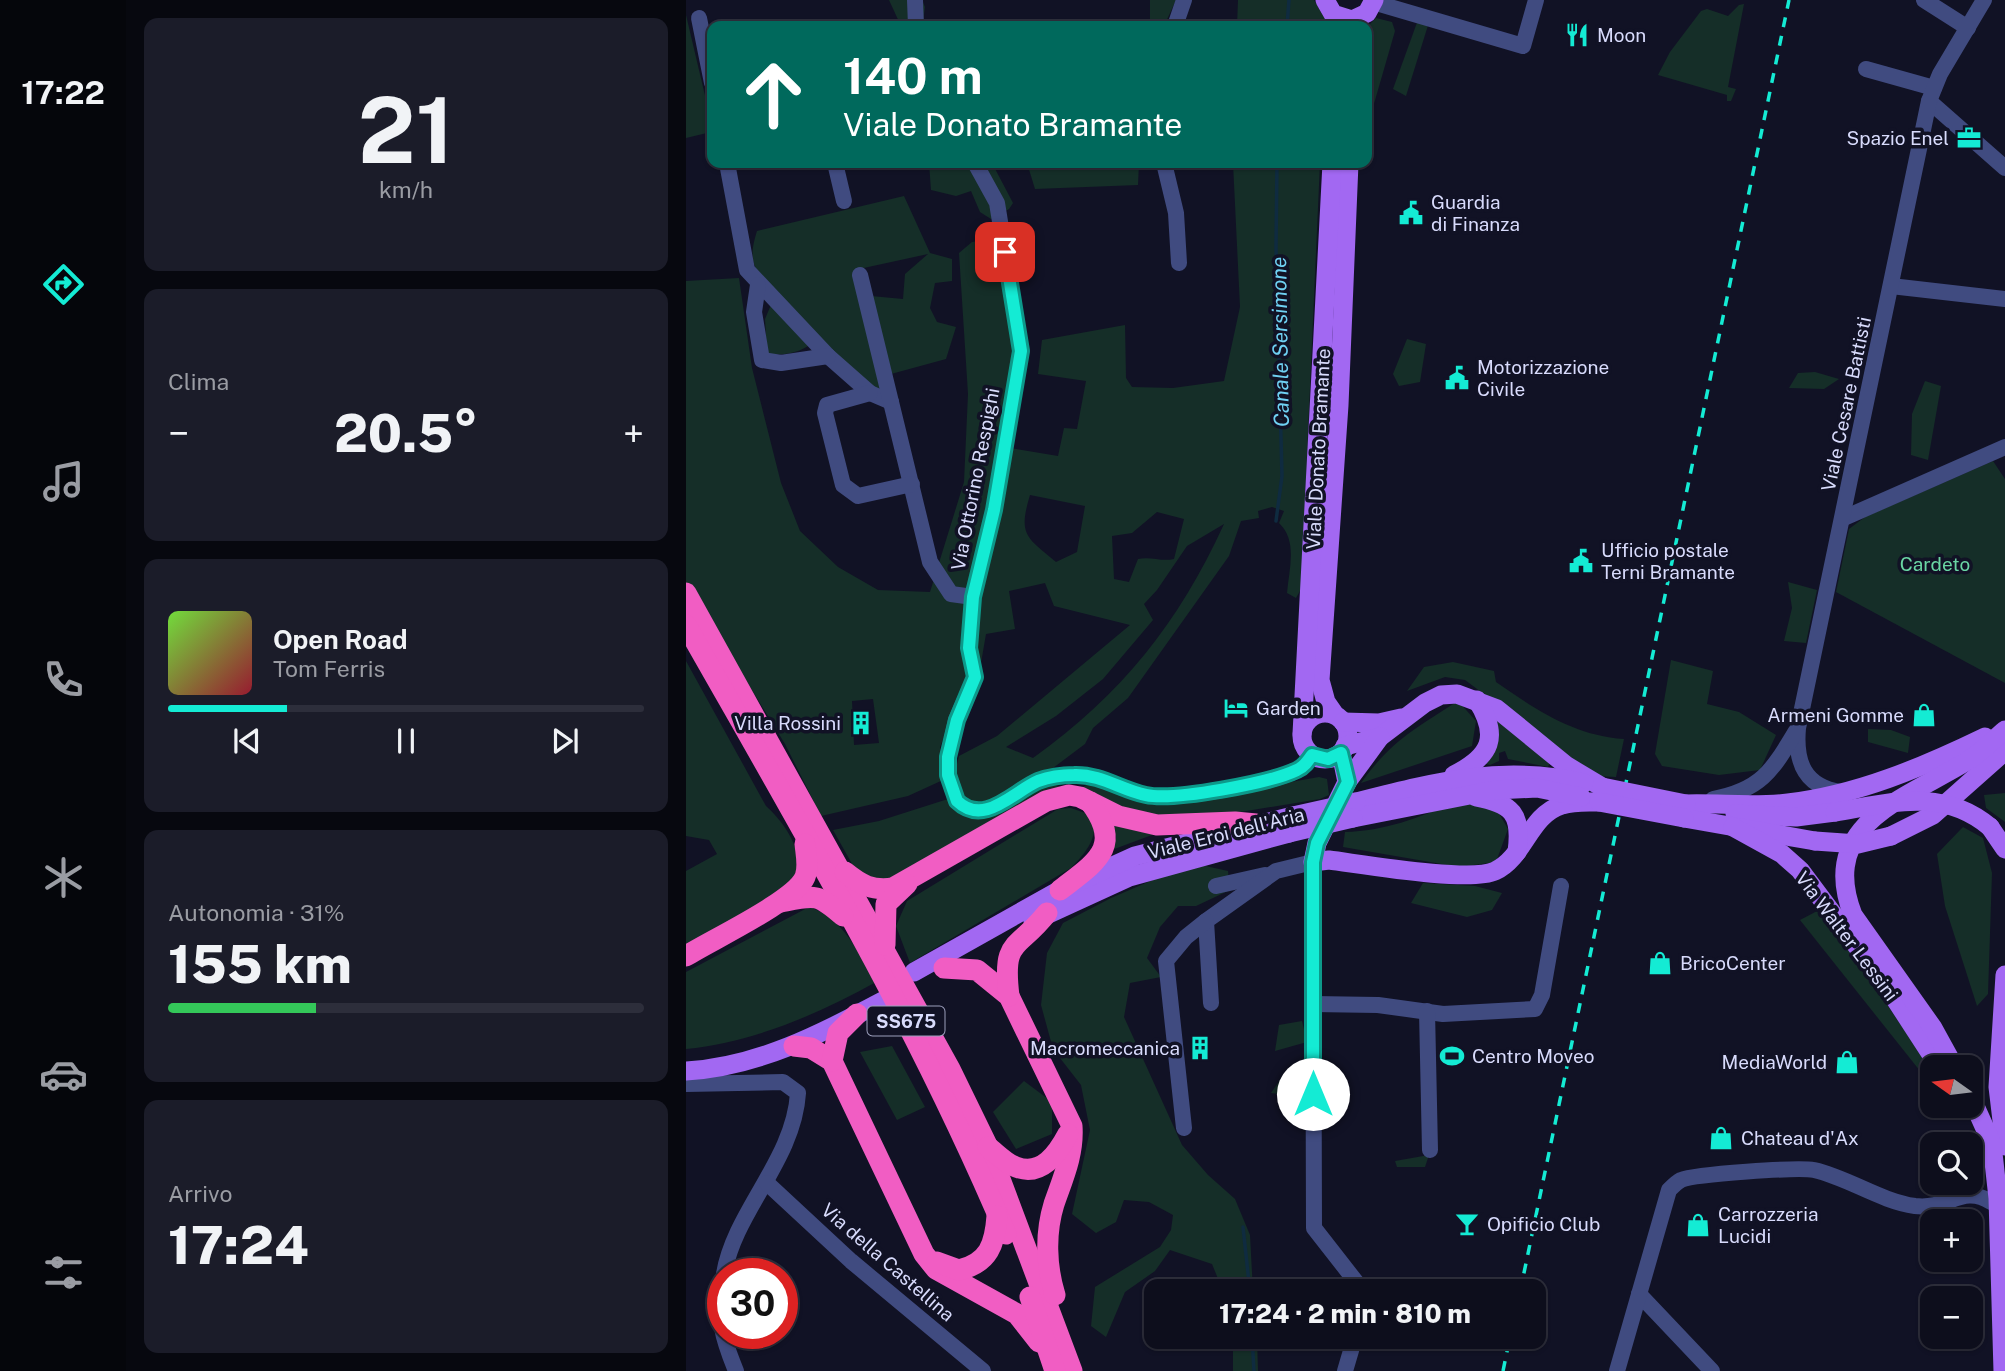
<!DOCTYPE html>
<html lang="it">
<meta charset="utf-8">
<style>
body{margin:0;font-family:"Public Sans",sans-serif;background:#1b1c29;color:#f1f3f6;height:100vh;display:flex;flex-direction:column;font-size:26px;white-space:nowrap}
*{box-sizing:border-box;margin:0}
p{font-size:23px;color:#9a9ca3}
.icon{flex:none;width:38px;height:38px;fill:none;stroke:currentColor;stroke-width:2;stroke-linecap:round;stroke-linejoin:round}
.map{position:relative;flex:1;overflow:hidden}
.panel{display:flex;flex-direction:column;gap:18px;padding:18px;background:#07080f;width:560px}
.panel>*{flex:none}
.top-card{position:absolute;left:21px;top:21px;width:665px;height:147px;border-radius:14px;box-shadow:0 2px 5px #0004,0 0 0 2px #2d2e3b;background:#00695c;color:#fff;overflow:hidden}
.needle{width:46px;rotate:284deg}
.fabs{position:absolute;left:1234px;top:1055px;display:grid;gap:14px}
.fabs a{display:grid;place-items:center;width:63px;height:63px;border-radius:14px;background:#0d0e1c;box-shadow:0 2px 5px #0004,0 0 0 2px #2d2e3b;font-size:35px}
.speed{position:absolute;left:21px;top:1258px;display:flex;gap:14px;font-size:35px;font-weight:700;text-align:center}
.speed>*{display:grid;place-content:center;width:91px;height:91px;border-radius:50%;background:#0d0e1c;box-shadow:0 2px 5px #0004,0 0 0 2px #2d2e3b;line-height:1}
.speed .limit{border:10px solid #d22;background:#fff;color:#111}
.pin{position:absolute;display:grid;place-items:center;width:60px;height:60px;color:#fff;margin:-30px;border-radius:14px;box-shadow:0 4px 10px #0006}
.me{position:absolute;width:77px;margin:-38px;rotate:0deg;stroke-linejoin:round;filter:drop-shadow(0 0 5px #0008)}
.turn{display:flex;align-items:center;gap:24px;height:147px;padding:0 21px;font-size:32px}
.turn .icon{width:91px;height:91px;stroke-width:2.5}
.turn b{display:block;font-size:49px;line-height:60px}
.big{font-size:52px;font-weight:800;line-height:1.1}
.panel .tile{flex:1;display:flex;flex-direction:column;justify-content:center;gap:10px;min-width:0;padding:0 24px;border-radius:14px;background:#1b1c29}
.panel .dial{align-items:center;gap:0}
.dial b{font-size:91px;line-height:1}
.song{display:flex;align-items:center;gap:21px}
.cover{width:84px;height:84px;border-radius:10px;background:linear-gradient(135deg,hsl(100 70% 55%),hsl(350 70% 35%))}
.played{height:7px;border-radius:4px;background:linear-gradient(90deg,#14ebd4 25%,#2d2e3b 25%)}
.keys{display:flex;justify-content:space-around;direction:ltr}
.heat{display:flex;justify-content:space-between;align-items:center;font-size:38px;direction:ltr}
.charge{height:10px;border-radius:5px;background:linear-gradient(90deg,#34c759 31%,#2d2e3b 0)}
.trip{position:absolute;left:458px;top:1279px;width:402px;height:70px;border-radius:14px;background:#0d0e1c;box-shadow:0 2px 5px #0004,0 0 0 2px #2d2e3b;font-weight:800;line-height:70px;text-align:center}
main{display:flex;flex:1;min-height:0}
.tab-bar{display:flex;flex-direction:column;width:126px;justify-content:space-around;align-items:center;background:#05060b;color:#9a9ca3}
.tab-bar .icon{width:49px;height:49px}
.tab-bar .active{color:#14ebd4}
.tab-bar b{font-size:32px;color:#f1f3f6}
.map>svg:first-child{display:block}
.green{fill:#152e28;fill-rule:evenodd}
.lines{fill:none;stroke-linecap:round;stroke-linejoin:round}
.stream{stroke:#0f2b40;stroke-width:3.5}
.minor{stroke:#404b80;stroke-width:16}
.major{stroke:#a268f2;stroke-width:19}
.highway{stroke:#f15dc3;stroke-width:21}
.rail{stroke:#14ebd4;stroke-width:3.5;stroke-dasharray:10 9;stroke-linecap:butt}
.major-bridge{stroke:#a268f2;stroke-width:19}
.route-casing{stroke:#0d998a;stroke-width:18}
.route{stroke:#14ebd4;stroke-width:12}
.labels{text-anchor:middle;dominant-baseline:central;stroke-width:7;stroke-linejoin:round;paint-order:stroke}
.shield{fill:#111225;stroke:#9c9fbc;stroke-width:2}
.shield-label{font-size:18px;font-weight:bold;fill:#d8dbfc}
.poi-label{font-size:19px;fill:#d8dbfc;stroke:#111225;text-anchor:start}
.street-label{font-size:19px;fill:#d8dbfc;stroke:#111225}
.park-label{font-size:19px;fill:#6ad6a4;stroke:#111225}
.water-label{font-size:21px;font-style:italic;fill:#6fd1f3;stroke:#111225}
</style>
<main>
<nav class="tab-bar">
<b>17:22</b>
<svg class="icon active" aria-label="directions" viewBox="0 0 24 24"><path d="M12 3l9 9-9 9-9-9zM9 14v-3h6M13 9l2 2-2 2"/></svg>
<svg class="icon" aria-label="music" viewBox="0 0 24 24"><path d="M9 18V5l10-2v13"/><circle cx="6" cy="18" r="3"/><circle cx="16" cy="16" r="3"/></svg>
<svg class="icon" aria-label="phone" viewBox="0 0 24 24"><path d="M5 4h4l2 5-3 2q2 4 5 5l2-3 5 2v4C11 20 4 13 5 4z"/></svg>
<svg class="icon" aria-label="climate" viewBox="0 0 24 24"><path d="M12 3v18M4 7l16 10M4 17L20 7"/></svg>
<svg class="icon" aria-label="car" viewBox="0 0 24 24"><path d="M5 17H2v-5l4-1 3-4h7l3 4 3 1v5h-3M9 17h6M6 11h13"/><circle cx="7" cy="17" r="2"/><circle cx="17" cy="17" r="2"/></svg>
<svg class="icon" aria-label="filters" viewBox="0 0 24 24"><path d="M4 7h16M4 17h16"/><circle cx="9" cy="7" r="2"/><circle cx="15" cy="17" r="2"/></svg>
</nav>
<section class="panel">
<div class="tile dial"><b>21</b><p>km/h</p></div>
<div class="tile"><p>Clima</p>
<div class="heat"><a>−</a><b class="big">20.5°</b><a>+</a></div>
</div>
<div class="tile">
<div class="song"><i class="cover"></i><div><b>Open Road</b><p>Tom Ferris</p></div></div>
<div class="played"></div>
<div class="keys"><svg class="icon" aria-label="previous" viewBox="0 0 24 24"><path d="M18 5L8 12l10 7zM5 5v14"/></svg><svg class="icon" aria-label="pause" viewBox="0 0 24 24"><path d="M8 5v14M16 5v14"/></svg><svg class="icon" aria-label="next" viewBox="0 0 24 24"><path d="M6 5l10 7-10 7zM19 5v14"/></svg></div>
</div>
<div class="tile"><p>Autonomia · 31%</p><b class="big">155 km</b><div class="charge"></div></div>
<div class="tile"><p>Arrivo</p><b class="big">17:24</b></div>
</section>
<div class="map">
<svg width="1319" height="1371" viewBox="0 0 1319 1371">
<rect width="100%" height="100%" fill="#111225"/>
<g class="green">
<path d="M203,0H236L239,7L237,22L244,26H215Z"/>
<path d="M464,0H490L478,26H467L466,19L465,26H417L464,21Z"/>
<path d="M552,0H628L643,26H551Z"/>
<path d="M1058,4L1042,87L1050,89L1045,101H1041V95L972,75L984,52L1015,11L1021,9L1042,16L1053,5Z"/>
<path d="M0,15L26,125L25,132L0,138Z"/>
<path d="M733,17L744,19L720,96L707,89Z"/>
<path d="M690,18L706,22L709,31L681,128V27Z"/>
<path d="M243,163H306L327,203L323,209L305,219L294,212L285,191L270,196L245,190Z"/>
<path d="M341,163H453L452,185L349,189Z"/>
<path d="M547,163H634L615,589L610,598L601,593C603,569 612,541 593,523L598,511L586,507L572,511L573,518L555,521L543,556L442,698L407,728L399,744L359,774L362,780L374,787L212,877L191,882L170,871L147,830L193,821L262,799C272,816 281,818 301,817L305,813L280,803L267,779L273,756L311,736L444,625L368,606L359,583L323,591L329,629L300,634L289,698L279,684L254,747L257,780L222,796L135,816L99,744L0,583V281L53,278L66,368L95,483L114,531L152,567L192,590L244,592L278,482L282,394L273,253L286,242L306,239L312,250L326,340L324,448L372,456L378,428L391,429L400,381L352,374L356,340L439,325L440,378L446,387L487,388L538,381L554,307ZM344,495L399,506L391,552L370,562C340,537 332,535 344,495ZM471,512L498,519L488,559C475,562 465,556 452,559L443,582L428,579L426,536L446,533ZM538,524C492,624 436,694 347,758L320,747L370,716L417,679L467,620L458,604L471,590L501,546ZM187,699L193,743L168,745L166,701Z"/>
<path d="M218,196L244,253L266,259V281L249,283L244,308L251,322L270,327L260,359L205,374L185,296L217,299L219,274L242,254L173,269L197,389L192,390L169,373L134,337C118,352 102,356 81,354L79,319L90,293C68,270 61,263 71,231Z"/>
<path d="M721,339L740,344L734,382L713,386L707,374Z"/>
<path d="M1129,372L1153,379L1138,389L1103,388L1112,373Z"/>
<path d="M1239,381L1255,386L1242,460L1225,455L1226,414Z"/>
<path d="M1307,461L1319,479V683L1150,592L1163,529L1179,517Z"/>
<path d="M1102,582L1131,590L1120,643L1098,641L1106,608Z"/>
<path d="M985,660L1027,671L1021,704L1053,712L1090,735L1074,770L1033,775L976,766L969,754Z"/>
<path d="M0,661L80,806C98,822 123,856 106,881C92,902 25,932 0,946V871L31,854L23,840L0,836Z"/>
<path d="M767,662L808,671L810,682C850,710 889,736 938,739L930,777L908,776L779,680L759,677L721,691L738,667Z"/>
<path d="M772,701L790,721L786,746L675,783C705,741 730,728 772,701Z"/>
<path d="M809,719L865,760L862,767L822,759L819,751L813,753V761L804,765L796,763Z"/>
<path d="M1182,729L1205,730L1224,737L1222,753L1182,742Z"/>
<path d="M633,777L641,779L643,795L634,799L512,819L447,813L397,787L403,783L481,804Z"/>
<path d="M1319,793V822L1300,808L1298,795Z"/>
<path d="M769,802L810,808L822,829L810,862L773,867L657,847L659,832C698,831 733,818 769,802Z"/>
<path d="M385,808L399,813L409,822C409,842 399,853 385,868L224,963L210,926L221,901L372,809Z"/>
<path d="M427,821L474,832L423,851L430,838Z"/>
<path d="M1277,827L1297,838L1306,873L1302,994L1291,1006L1259,906L1251,854Z"/>
<path d="M506,863L542,871L544,890L510,906H492L474,927L461,958L475,977L444,983L438,1017L496,1145L522,1175L549,1199L564,1235L567,1291H537L526,1264L484,1250L469,1271L439,1292L420,1337L405,1326L409,1287L474,1247L485,1230L487,1215L463,1202L438,1200L430,1222L410,1233L386,1214L404,1130L395,1085L367,1049L355,1005L361,953L377,923L425,898Z"/>
<path d="M737,883L789,886L816,893L806,910L781,917L725,903Z"/>
<path d="M123,907C158,918 172,953 190,982C131,1015 67,1042 0,1049V972Z"/>
<path d="M1135,909L1246,1070V1086L1114,920Z"/>
<path d="M616,1021L621,1042L589,1051L593,1025Z"/>
<path d="M206,1046L239,1107L211,1120L174,1052Z"/>
<path d="M594,1080H621L622,1098L585,1093Z"/>
<path d="M338,1081L366,1102V1134L330,1149L307,1112Z"/>
<path d="M743,1155L739,1167H711L709,1161Z"/>
<path d="M547,1337H571L572,1371H547Z"/>
</g>
<g class="lines">
<g class="stream">
<path d="M601,26L603,0"/>
<path d="M590,521L596,476L590,247L591,163"/>
<path d="M557,1227L564,1292"/>
<path d="M566,1337L568,1371"/>
</g>
<g class="minor">
<path d="M229,0L230,26"/>
<path d="M1238,0L1282,28"/>
<path d="M687,2L837,46L850,0"/>
<path d="M13,18L26,83"/>
<path d="M489,26L498,0"/>
<path d="M1180,69L1248,88"/>
<path d="M1243,101L1319,168"/>
<path d="M41,163L61,270L142,356L184,393L205,402"/>
<path d="M149,163L158,201"/>
<path d="M289,163L311,203L335,351L308,511L287,597L283,648L289,677L270,720L262,757V775L271,801C298,827 326,792 351,781C363,777 376,775 388,775C415,774 435,790 460,795C489,801 583,784 612,770C618,767 622,761 626,755"/>
<path d="M478,163L490,213L493,263"/>
<path d="M174,275L244,562L265,594L287,597"/>
<path d="M72,285L68,312L76,360L95,363L142,356"/>
<path d="M1205,286L1319,299"/>
<path d="M184,393L141,405L139,413L157,485L172,496L226,484"/>
<path d="M1158,518L1319,447"/>
<path d="M1154,792C1118,786 1109,762 1112,728L1243,101L1254,74L1298,0"/>
<path d="M1027,799C1075,790 1086,771 1110,731"/>
<path d="M530,886L579,875"/>
<path d="M525,1003L520,921L590,871L627,862L628,1228L678,1292"/>
<path d="M627,1004L692,1005L757,1014L849,1009L856,995L875,886"/>
<path d="M741,1011L744,1150"/>
<path d="M0,1084L97,1082L112,1093C108,1160 48,1212 38,1274"/>
<path d="M498,1128L480,961L500,937L520,921"/>
<path d="M1284,1180L1294,1151"/>
<path d="M81,1183L165,1261L297,1371"/>
<path d="M37,1282C31,1319 36,1337 50,1371"/>
<path d="M953,1294L1026,1371"/>
<path d="M659,1371L669,1337"/>
<path d="M931,1371L983,1190C986,1187 991,1182 995,1180C1009,1174 1112,1167 1128,1170C1163,1178 1194,1201 1229,1206C1263,1210 1276,1184 1305,1202"/>
</g>
<g class="major">
<path d="M639,0L647,14L666,20L681,13L688,0"/>
<circle cx="639" cy="736" r="23"/>
<path d="M649,715L640,702L634,680L653,405L663,163"/>
<path d="M657,722L693,723L715,718"/>
<path d="M616,734L646,163"/>
<path d="M659,746L694,737L739,703L755,695L771,694L811,709L881,766L916,787"/>
<path d="M655,753L661,782L631,843L627,862L643,860C675,864 784,883 809,871C839,857 843,815 876,805C887,801 901,802 913,802"/>
<path d="M768,775C805,756 814,737 791,700"/>
<path d="M661,782L694,737"/>
<path d="M790,797C827,804 836,814 831,852"/>
<path d="M670,802C749,782 817,764 898,783"/>
<path d="M1000,804C1034,803 1069,807 1102,803C1171,795 1237,767 1299,737"/>
<path d="M1049,814L1110,817L1149,812"/>
<path d="M667,818L809,790L851,788L895,797"/>
<path d="M998,818L1129,841"/>
<path d="M1047,827L1096,854L1114,870L1200,985L1254,1068"/>
<path d="M1304,827L1319,849"/>
<path d="M1205,836L1247,815L1319,751"/>
<path d="M347,921L443,877L603,833"/>
<path d="M228,972L374,890L449,856L607,816"/>
<path d="M1319,975L1312,1087L1319,1146"/>
<path d="M1269,1068L1247,1028L1167,915C1131,823 1220,799 1281,761C1295,753 1307,740 1319,730"/>
<path d="M0,1071C71,1067 135,1034 197,1001"/>
<path d="M1284,1095L1306,1144L1312,1198L1317,1371"/>
</g>
<g class="highway">
<path d="M0,593L264,1069L302,1147L386,1371"/>
<path d="M0,625C113,824 231,1023 320,1234"/>
<path d="M159,872C175,885 186,891 207,888L360,801L383,795L394,797L432,816L471,825L549,822L570,824"/>
<path d="M374,890C410,862 438,847 404,802"/>
<path d="M95,902C129,895 131,893 157,916"/>
<path d="M199,945L200,904L221,884"/>
<path d="M0,956C25,940 109,901 119,877C123,867 120,854 119,844"/>
<path d="M258,968L291,970L323,996L386,1126C388,1154 377,1178 368,1204C359,1233 360,1266 369,1295"/>
<path d="M323,996C316,938 331,951 361,913"/>
<path d="M108,1046L125,1048L146,1061L238,1254L250,1269L331,1314L353,1342"/>
<path d="M146,1061L152,1033L171,1014"/>
<path d="M302,1147C310,1153 320,1164 330,1167C356,1177 372,1153 382,1134"/>
<path d="M251,1262L273,1270C303,1263 309,1244 311,1216"/>
<path d="M344,1297L369,1371"/>
</g>
<g class="rail">
<path d="M834,1292L1103,0"/>
<path d="M817,1371L824,1337"/>
</g>
<g class="major-bridge">
<path d="M916,787L1000,804"/>
<path d="M913,802L998,818"/>
<path d="M1149,812C1205,803 1256,787 1304,827"/>
<path d="M607,816L670,802"/>
<path d="M603,833L667,818"/>
<path d="M1129,841L1172,844L1205,836"/>
</g>
</g>
<g class="lines">
<g class="route-casing">
<path id="route" d="M319,252L335,351L308,510L287,597L283,648L289,677L271,720L262,757V775L271,801C298,827 327,792 352,781C363,777 376,775 388,775C415,774 435,790 460,795C488,801 584,783 611,770C618,767 622,761 626,755L642,759L655,753L662,782L631,843L627,862V1094"/>
</g>
<use href="#route" class="route"/>
</g>
<defs>
<g id="restaurant-bare" transform="scale(1.89)"><path d="M-5-6h1v4h1v-4h1v4h1v-4h1v5L-1.5 .5V6h-2V.5L-5-1ZM5-6V6H3V1.5H1.5Q1.5-4 5-6Z" fill="#14ebd4" stroke="#111225" stroke-width="2.5" paint-order="stroke"/></g>
<g id="office-bare" transform="scale(1.89)"><path d="M-6-3h4V-5.5h4V-3h4V5H-6ZM-1-4.5V-3h2v-1.5ZM-6 0V1H6V0Z" fill="#14ebd4" stroke="#111225" stroke-width="2.5" paint-order="stroke"/></g>
<g id="civic-bare" transform="scale(1.89)"><path d="M-.6-6.5H3V-4.5H.6V-3L4-1V1h2V6H-6V1h2V-1L-.6-3ZM-1.2 2.5V6h2.4V2.5Z" fill="#14ebd4" stroke="#111225" stroke-width="2.5" paint-order="stroke"/></g>
<g id="hotel-bare" transform="scale(1.89)"><path d="M-6-4.5h1.5V1H6V5H4.5V3h-9V5H-6ZM-4 0a1.8 1.8 0 1 1 3.6 0ZM.5 0V-2.5h3Q6-2.5 6 0Z" fill="#14ebd4" stroke="#111225" stroke-width="2.5" paint-order="stroke"/></g>
<g id="shop-bare" transform="scale(1.89)"><path d="M-5-2.5h2.3a2.7 3.5 0 0 1 5.4 0H5L5.5 6h-11ZM-1.5-2.5h3a1.5 2.3 0 0 0-3 0Z" fill="#14ebd4" stroke="#111225" stroke-width="2.5" paint-order="stroke"/></g>
<g id="building-bare" transform="scale(1.89)"><path d="M-4-6H4V6H1V3H-1V6H-4ZM-2.5-4.3h1.7v1.8h-1.7ZM.8-4.3h1.7v1.8H.8ZM-2.5-1h1.7V.8h-1.7ZM.8-1h1.7V.8H.8Z" fill="#14ebd4" stroke="#111225" stroke-width="2.5" paint-order="stroke"/></g>
<g id="stadium-bare" transform="scale(1.89)"><path d="M0-5a6.5 5 0 1 0 0 10a6.5 5 0 1 0 0-10ZM-3.5-1.8h7v3.6h-7Z" fill="#14ebd4" stroke="#111225" stroke-width="2.5" paint-order="stroke"/></g>
<g id="bar-bare" transform="scale(1.89)"><path d="M-6-5H6L.8 .8V4.5H3.5V6h-7V4.5H-.8V.8Z" fill="#14ebd4" stroke="#111225" stroke-width="2.5" paint-order="stroke"/></g>
</defs>
<g fill-rule="evenodd">
<use href="#restaurant-bare" x="891" y="35"/>
<use href="#office-bare" x="1283" y="138"/>
<use href="#civic-bare" x="725" y="213"/>
<use href="#civic-bare" x="771" y="378"/>
<use href="#civic-bare" x="895" y="561"/>
<use href="#hotel-bare" x="550" y="708"/>
<use href="#shop-bare" x="1238" y="715"/>
<use href="#building-bare" x="175" y="723"/>
<use href="#shop-bare" x="974" y="963"/>
<use href="#building-bare" x="514" y="1048"/>
<use href="#stadium-bare" x="766" y="1056"/>
<use href="#shop-bare" x="1161" y="1062"/>
<use href="#shop-bare" x="1035" y="1138"/>
<use href="#bar-bare" x="781" y="1224"/>
<use href="#shop-bare" x="1012" y="1225"/>
</g>
<g class="labels">
<rect class="shield" x="181.5" y="1006.5" width="77" height="29" rx="5"/>
<g class="shield-label">
<text x="220" y="1021">SS675</text>
</g>
<g class="poi-label">
<text x="911" y="35">Moon</text>
<text x="1263" y="138" text-anchor="end">Spazio Enel</text>
<text x="745" y="202">Guardia<tspan x="745" dy="22">di Finanza</tspan></text>
<text x="791" y="367">Motorizzazione<tspan x="791" dy="22">Civile</tspan></text>
<text x="915" y="550">Ufficio postale<tspan x="915" dy="22">Terni Bramante</tspan></text>
<text x="570" y="708">Garden</text>
<text x="1218" y="715" text-anchor="end">Armeni Gomme</text>
<text x="155" y="723" text-anchor="end">Villa Rossini</text>
<text x="994" y="963">BricoCenter</text>
<text x="494" y="1048" text-anchor="end">Macromeccanica</text>
<text x="786" y="1056">Centro Moveo</text>
<text x="1141" y="1062" text-anchor="end">MediaWorld</text>
<text x="1055" y="1138">Chateau d'Ax</text>
<text x="1032" y="1214">Carrozzeria<tspan x="1032" dy="22">Lucidi</tspan></text>
<text x="801" y="1224">Opificio Club</text>
</g>
<g class="street-label">
<text transform="translate(1160 404) rotate(-78)">Viale Cesare Battisti</text>
<text transform="translate(632 449) rotate(-87)">Viale Donato Bramante</text>
<text transform="translate(289 479) rotate(-79)">Via Ottorino Respighi</text>
<text transform="translate(540 833) rotate(-14)">Viale Eroi dell'Aria</text>
<text transform="translate(1161 936) rotate(53)">Via Walter Lessini</text>
<text transform="translate(202 1262) rotate(41)">Via della Castellina</text>
</g>
<g class="park-label">
<text x="1249" y="564">Cardeto</text>
</g>
<g class="water-label">
<text transform="translate(594 342) rotate(-91)">Canale Sersimone</text>
</g>
</g>
</svg>
<div class="fabs">
<a><svg class="needle" viewBox="-14 -14 28 28"><path d="M0-13l5 13h-10z" fill="#e53935"/><path d="M0 13l5-13h-10z" fill="#9a9ca3"/></svg></a>
<a><svg class="icon" aria-label="search" viewBox="0 0 24 24"><circle cx="10" cy="10" r="6"/><path d="M15 15l6 6"/></svg></a>
<a>+</a>
<a>−</a>
</div>
<div class="speed"><div class="limit">30</div></div>
<div class="pin" style="left:319px;top:252px;background:#d93025"><svg class="icon" aria-label="arrive" viewBox="0 0 24 24"><path d="M6 21V4h12l-3 4 3 4H6"/></svg></div>
<svg class="me" style="left:627px;top:1094px" viewBox="-20 -20 40 40"><circle r="19" fill="#fff"/><path d="M0-13L10 11 0 6-10 11z" fill="#14ebd4"/></svg>
<div class="trip">17:24 · 2 min · 810 m</div>
<div class="top-card">
<div class="turn"><svg class="icon" aria-label="ahead" viewBox="0 0 24 24"><path d="M12 20V5M6 11l6-6 6 6"/></svg><div><b>140 m</b>Viale Donato Bramante</div></div>
</div>
</div>
</main>
